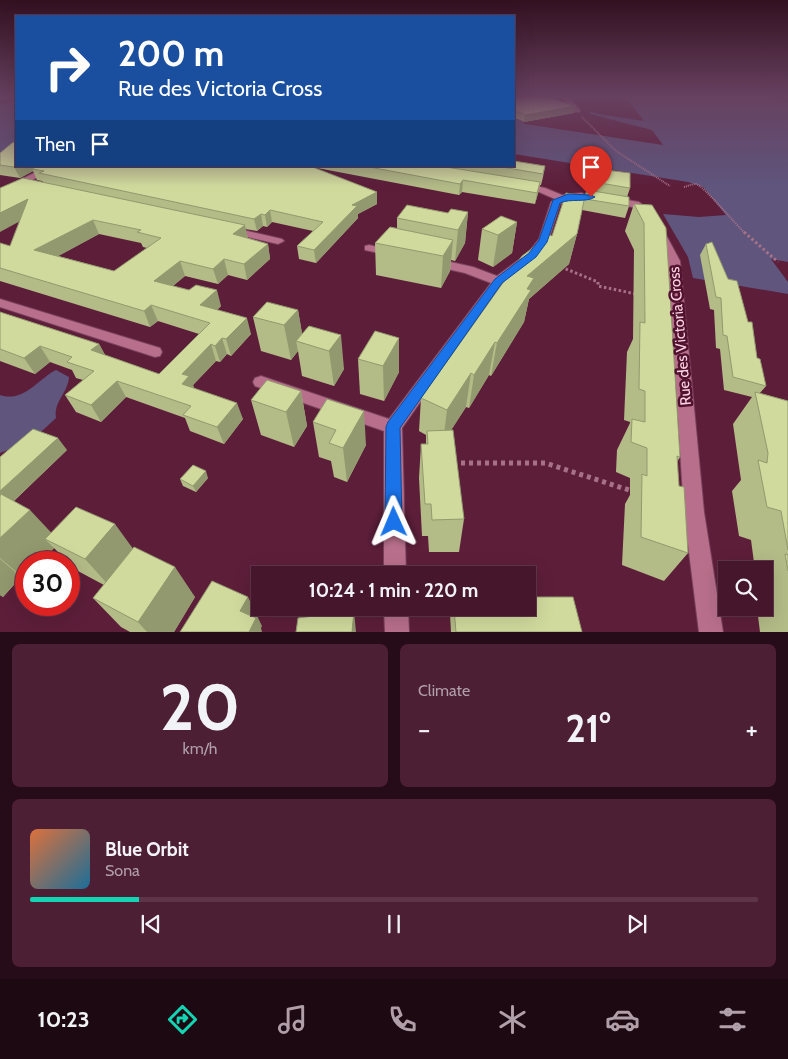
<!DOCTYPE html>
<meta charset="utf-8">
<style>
body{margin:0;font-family:Cabin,sans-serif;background:#4d1f34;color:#f1f3f6;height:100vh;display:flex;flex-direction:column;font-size:19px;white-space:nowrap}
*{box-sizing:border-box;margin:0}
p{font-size:16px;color:#b09fa9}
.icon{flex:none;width:28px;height:28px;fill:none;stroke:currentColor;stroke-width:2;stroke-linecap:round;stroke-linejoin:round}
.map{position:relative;height:632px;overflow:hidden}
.details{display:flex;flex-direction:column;gap:12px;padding:12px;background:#260c18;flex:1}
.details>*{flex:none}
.guide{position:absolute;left:15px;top:15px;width:500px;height:152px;border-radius:0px;box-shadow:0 5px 20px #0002,0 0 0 1px #5e3548;background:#1a4fa0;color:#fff;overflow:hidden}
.buttons{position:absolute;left:718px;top:561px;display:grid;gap:10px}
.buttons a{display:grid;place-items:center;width:55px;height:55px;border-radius:0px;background:#46162c;box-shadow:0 5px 20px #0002,0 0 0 1px #5e3548;font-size:25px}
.speed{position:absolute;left:15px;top:551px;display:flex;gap:10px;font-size:25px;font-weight:700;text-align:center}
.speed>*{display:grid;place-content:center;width:65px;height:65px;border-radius:50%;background:#46162c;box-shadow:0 5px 20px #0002,0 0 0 1px #5e3548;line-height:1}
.speed .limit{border:8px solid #d22;background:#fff;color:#111}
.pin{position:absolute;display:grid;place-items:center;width:42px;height:42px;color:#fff;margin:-51px -21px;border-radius:50% 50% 50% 0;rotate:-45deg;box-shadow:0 0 5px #0007}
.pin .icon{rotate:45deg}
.me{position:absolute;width:55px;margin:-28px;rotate:359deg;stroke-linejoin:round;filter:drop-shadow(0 0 4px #0008)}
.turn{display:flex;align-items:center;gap:18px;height:105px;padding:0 20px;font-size:22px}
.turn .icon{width:65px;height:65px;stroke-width:2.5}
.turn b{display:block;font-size:35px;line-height:42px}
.then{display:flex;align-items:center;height:48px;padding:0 20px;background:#0003;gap:10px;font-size:19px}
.big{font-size:38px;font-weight:700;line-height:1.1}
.details .tile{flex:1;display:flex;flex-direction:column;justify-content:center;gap:8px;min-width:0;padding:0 18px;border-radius:8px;background:#4d1f34}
.details .dial{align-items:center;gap:0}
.dial b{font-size:65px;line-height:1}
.song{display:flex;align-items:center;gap:15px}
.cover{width:60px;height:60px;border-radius:8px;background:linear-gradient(135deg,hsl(20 70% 55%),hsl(200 70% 35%))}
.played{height:5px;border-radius:2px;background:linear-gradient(90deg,#14d5b3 15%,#5e3548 15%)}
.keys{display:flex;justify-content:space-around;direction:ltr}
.heat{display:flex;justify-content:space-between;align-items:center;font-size:28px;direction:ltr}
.details .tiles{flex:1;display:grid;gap:12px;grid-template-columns:1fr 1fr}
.tile:last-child{grid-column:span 2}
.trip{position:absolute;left:251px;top:566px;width:285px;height:50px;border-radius:0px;background:#46162c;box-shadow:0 5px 20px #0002,0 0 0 1px #5e3548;font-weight:700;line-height:50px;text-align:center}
.menu{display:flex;height:80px;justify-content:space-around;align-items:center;background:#1c0912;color:#b09fa9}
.menu .icon{width:35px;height:35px}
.menu .on{color:#14d5b3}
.menu b{font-size:22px;color:#f1f3f6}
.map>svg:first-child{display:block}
.green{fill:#5f557d}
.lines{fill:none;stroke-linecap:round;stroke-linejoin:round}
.stream{stroke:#1b5649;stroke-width:2.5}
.street-casing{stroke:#78405b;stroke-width:2}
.path-far2{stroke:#a77288;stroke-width:2;stroke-dasharray:1 1;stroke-linecap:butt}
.path-far1{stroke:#a77288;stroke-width:3;stroke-dasharray:2.5 2.5;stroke-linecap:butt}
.path{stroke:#a77288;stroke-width:5;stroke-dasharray:4 4;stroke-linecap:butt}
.street{fill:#b86f8b;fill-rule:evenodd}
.wall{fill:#b3bb87;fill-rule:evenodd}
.shaded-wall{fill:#92996e}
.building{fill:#d0da9d;stroke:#92996e;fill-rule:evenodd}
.route{fill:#1a73e8;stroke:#114b97}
.labels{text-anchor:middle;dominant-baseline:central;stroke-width:5;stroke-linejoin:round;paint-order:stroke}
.street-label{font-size:15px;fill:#fdd4e2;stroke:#511230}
</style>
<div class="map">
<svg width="788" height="632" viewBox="0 0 788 632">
<rect width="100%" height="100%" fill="#5d1e3a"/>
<g class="green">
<path d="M625,97H788V262L771,259L788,282V294L693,278L688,257L663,214L699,217L726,215L703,187L688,182L514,154V107L515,116L525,124L663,145L652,130L590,114L589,111L599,114L644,121Z"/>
<path d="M16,101V151L0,158V104Z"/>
<path d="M56,370L69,377C68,393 53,402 56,418L42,431L25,436L8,450L0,453V395C24,403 38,379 56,370Z"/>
</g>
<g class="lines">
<path class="stream" d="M766,97L788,101"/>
<g class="street-casing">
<g id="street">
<path d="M561,97H568L580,110V112H576Z"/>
<path d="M48,166H59L0,197V190Z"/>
<path d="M521,183L545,188L562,195L582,193L587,196C581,201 569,199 560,204L548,242L536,257L503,284L402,428L406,575H384V431L255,386L253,382L255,378L261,376L389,419L491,283L465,273L429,265L427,262L433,258L473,267L497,276L528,253L539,239L551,202L555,199L539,192L518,188L516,186Z"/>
<path d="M610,197L639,202L655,214L650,217L632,207L607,202V198Z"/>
<path d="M230,227L282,239L284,241L278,244L226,232V228Z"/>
<path d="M660,230L665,233L680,261L704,512L723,632H699L684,512L668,261L655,233Z"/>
<path d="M369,245L396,251L398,253L392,256L365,250V246Z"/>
<path d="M0,299L160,348L162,352L160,356L155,357L0,307Z"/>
<path d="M384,608H408L409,632H385Z"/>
</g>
</g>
<g class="path-far2">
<path d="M582,117L616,151L670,186"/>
<path d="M684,187C688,186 692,184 696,184C703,185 736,225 745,233"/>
</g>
<g class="path-far1">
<path d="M744,232L778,262"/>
<path d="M561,267L598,282V286L636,294"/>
</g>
<path class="path" d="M453,463H545L632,491"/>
<use href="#street" class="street"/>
</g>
<g class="wall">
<path d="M514,97L576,106L574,113L524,122L518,119H514Z"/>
<path d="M0,153L16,166H545L543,177L541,185H540L535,204L462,192L459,195L312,167L377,204L358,214V218L316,263L299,259L297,246L313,231L272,222L267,227L263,226L257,231L245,229L248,238L268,244L270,259L247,280L228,275L218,284L185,276L173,286L221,306L217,310L251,334L231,356L227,354L220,362L216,361L193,385L194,388L243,419L224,444L190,431L185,418L126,397L101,422L76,412L65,395L83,380L76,378L72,370L50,362L35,374L0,361V312L99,344L105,355L159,374L199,334L158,321L150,327L0,281V243L10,246L43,182L42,181L37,180L33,171L20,178L0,175ZM99,234L141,243L143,247L147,248L114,271L58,256Z"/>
<path d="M591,168L630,188L627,197L629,206L625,218L582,210L577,234L569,264L529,299L524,322L491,376L489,375L469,408L466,407L451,430L464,519L459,552H429L428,536H422L419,478L421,444H426V435L419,431L421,398L585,196Z"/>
<path d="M634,204L652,205L680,457L677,462L679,486L688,553L664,581L622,565L625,504L630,495V478L616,472L617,450L630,423V422L624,420L627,352L633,339L634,250L625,231Z"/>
<path d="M468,212L465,243L455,261L451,260L450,271L441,288L376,275L375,243L397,228V218L448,213Z"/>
<path d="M517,222L512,253L493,267L478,260L482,229Z"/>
<path d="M706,244L757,358L766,386L760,393L788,401V632H760L757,608H764V570H755L751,540L739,536L732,491L741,480L733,424L752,397L724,390L720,349L716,348L714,310L710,309L700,255Z"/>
<path d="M298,310L302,334L309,326L344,369L334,386L302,376L298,351L291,360L261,351L253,317Z"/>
<path d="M399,338V372L384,401L360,394L358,359Z"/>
<path d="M301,391L307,426L294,447L261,435L251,400Z"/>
<path d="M327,399L366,445L347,482L334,477L331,461L319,457L313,422Z"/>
<path d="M67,450L14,501L51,533L133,549L195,597L174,632H130L121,627L93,598L104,585L76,570L54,548L25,579L21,577L3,597L0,595V457Z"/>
<path d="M208,478L196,492L183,486L180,479Z"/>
<path d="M451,608H528L582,632H451L450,614Z"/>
</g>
<g class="shaded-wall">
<path d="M576,106L574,113L524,122L525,115Z"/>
<path d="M16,166H43L32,169L33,171L20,178L14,167Z"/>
<path d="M463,180L462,192L459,195L460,184Z"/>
<path d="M540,182L538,194L535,204L537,193Z"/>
<path d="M377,192V204L358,214V218L316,263L314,250L352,205Z"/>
<path d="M28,199L35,213L0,232V213Z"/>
<path d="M270,210L272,222L267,227L265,215Z"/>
<path d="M468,212L465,243L455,261L458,230Z"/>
<path d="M261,214L263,226L257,231L254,219Z"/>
<path d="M93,220L99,234L42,265L34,250Z"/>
<path d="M517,222L512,253L493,267L498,235Z"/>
<path d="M245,225L248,239L233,234Z"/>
<path d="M577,234L569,264L529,299L524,322L491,376L497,343L527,276Z"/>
<path d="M453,240L450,271L441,288L443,256Z"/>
<path d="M268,244L270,259L247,280L244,264Z"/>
<path d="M224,259L228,275L218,284L213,269Z"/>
<path d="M180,261L185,276L160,296L154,281Z"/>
<path d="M217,290L221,306L205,321L200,305Z"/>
<path d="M151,305L158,321L150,327L144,311Z"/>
<path d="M298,310L304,344L296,341L298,351L291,360L284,325Z"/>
<path d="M247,318L251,334L231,356L226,339Z"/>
<path d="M341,335L344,369L334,386L329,351Z"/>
<path d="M222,338L227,354L220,362L215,346Z"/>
<path d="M399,338V372L384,401L383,366Z"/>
<path d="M495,342L489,375L469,408L474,375Z"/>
<path d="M99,344L108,360L91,350Z"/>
<path d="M211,344L216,361L193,385L196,393L182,384V374Z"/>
<path d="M40,346L50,362L35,374L24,358Z"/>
<path d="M471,373L466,407L443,443L447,410Z"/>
<path d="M117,381L126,397L101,422L91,405Z"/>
<path d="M301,391L307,426L294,447L286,412Z"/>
<path d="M237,403L243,419L224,444L217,427Z"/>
<path d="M364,411L366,445L347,482L343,448Z"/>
<path d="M58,438L67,450L0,514V491Z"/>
<path d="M206,471L208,478L196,492L193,486Z"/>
<path d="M30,510L60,542L45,539L54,548L41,562H26V578L25,579L0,558V538Z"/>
<path d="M115,524L139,557L113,590L85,559Z"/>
<path d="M0,559L21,577L3,597L0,595Z"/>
<path d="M175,567L195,597L174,632H147L138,622Z"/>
<path d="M248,597L262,626L261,628L262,632H249L240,611Z"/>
<path d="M354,611L356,632H352Z"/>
</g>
<g class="building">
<path d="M514,97H546L576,106L525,115L519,112H514Z"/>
<path d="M16,141V166L14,167L0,165V153L12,143Z"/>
<path d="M514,161L545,166L543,174L496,166H514Z"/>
<path d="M38,166H310L377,192L352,205L357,206L314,250L297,246L323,222L270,210L265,215L261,214L254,219L39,173L44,171L32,169Z"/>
<path d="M364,166H440L540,182L537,193L463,180L460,184Z"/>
<path d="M591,168L630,173V188L588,181Z"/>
<path d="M23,178L245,225L233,234L268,244L244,264L224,259L213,269L180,261L154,281L189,290L196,285L217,290L200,305L247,318L226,339L222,338L215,346L211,344L182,374L189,376L182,384L237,403L217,427L183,415L191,406L117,381L91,405L65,395L94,371L67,362L72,357L40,346L24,358L0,349V312L99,344L91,350L159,374L210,323L151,305L144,311L0,268V243L10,246L28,199L0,213V188ZM93,220L141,230L137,232L161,238L114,271L34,250Z"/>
<path d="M587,190L629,197V206L585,199Z"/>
<path d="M566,193L585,196L577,234L527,276L534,278L527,289L531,290L497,343L495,342L474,375L471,373L447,410L421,398L522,256L550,235L552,236Z"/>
<path d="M634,204L652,205L666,228L680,457L677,456L679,486L684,487L688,553L641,537L642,474L647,476V448L631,442L632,419L645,422V391L639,389L640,322L645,323L644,223Z"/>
<path d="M407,205L448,213L451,209L468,212L458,230L397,218Z"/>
<path d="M501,216L517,222L498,235L482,229Z"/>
<path d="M390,227L453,240L443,256L375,243Z"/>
<path d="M712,242L728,279L737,281L748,322H752L757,358L760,359L766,386L733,377L727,336L723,335L721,298L716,297L706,244Z"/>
<path d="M267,302L298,310L284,325L253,317Z"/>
<path d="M309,326L341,335L329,351L296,341Z"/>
<path d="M375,331L399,338L383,366L358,359Z"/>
<path d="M267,380L301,391L286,412L251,400Z"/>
<path d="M755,392L788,401V550L781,511L767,507L758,460L767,463L768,453Z"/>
<path d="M327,399L364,411L343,448L329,443L336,430L313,422Z"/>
<path d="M33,429L58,438L0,491V457Z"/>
<path d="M453,430L464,519L432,520L431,504H425L421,444H428L427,431Z"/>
<path d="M193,465L206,471L193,486L180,479Z"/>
<path d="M1,494L30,510L0,538V496Z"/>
<path d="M76,507L115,524L85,559L45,539Z"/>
<path d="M134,547L175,567L138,622L93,598Z"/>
<path d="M785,554L788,555V571Z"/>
<path d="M212,581L248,597L240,611L256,618L249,632H180Z"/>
<path d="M528,597H573L582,632H456L454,608H528Z"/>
<path d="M354,611L352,632H296L298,618Z"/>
</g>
<linearGradient id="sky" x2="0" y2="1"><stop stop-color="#331020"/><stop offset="0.52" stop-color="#674160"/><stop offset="1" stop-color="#674160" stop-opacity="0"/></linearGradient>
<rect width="788" height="186" fill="url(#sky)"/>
<path class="route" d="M568,194L591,195L595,197C586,203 571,198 560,203L547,242L536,257L502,283L400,428L402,522L400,528L394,530L388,528L385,522L386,427L388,422L495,279L529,253L539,240L553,200Z"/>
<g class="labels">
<g class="street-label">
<text transform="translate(680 336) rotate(-95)">Rue des Victoria Cross</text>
</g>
</g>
</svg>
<div class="buttons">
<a><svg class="icon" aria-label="search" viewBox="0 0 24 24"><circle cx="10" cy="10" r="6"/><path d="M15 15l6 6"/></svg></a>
</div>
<div class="speed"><div class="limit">30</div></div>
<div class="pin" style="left:591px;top:197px;background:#d93025"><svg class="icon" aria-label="arrive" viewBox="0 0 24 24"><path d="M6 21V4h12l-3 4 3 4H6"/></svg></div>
<svg class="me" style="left:394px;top:522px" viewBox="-20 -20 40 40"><path d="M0-17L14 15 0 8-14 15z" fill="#1a73e8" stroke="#fff" stroke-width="4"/></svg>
<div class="trip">10:24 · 1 min · 220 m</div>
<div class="guide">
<div class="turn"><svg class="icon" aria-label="right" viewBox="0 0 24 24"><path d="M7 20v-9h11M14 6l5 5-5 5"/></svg><div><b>200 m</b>Rue des Victoria Cross</div></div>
<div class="then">Then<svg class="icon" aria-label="arrive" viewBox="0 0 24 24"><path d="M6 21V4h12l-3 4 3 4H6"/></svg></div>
</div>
</div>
<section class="details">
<div class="tiles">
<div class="tile dial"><b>20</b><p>km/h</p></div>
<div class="tile"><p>Climate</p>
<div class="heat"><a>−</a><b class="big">21°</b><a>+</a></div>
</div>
<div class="tile">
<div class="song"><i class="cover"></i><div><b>Blue Orbit</b><p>Sona</p></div></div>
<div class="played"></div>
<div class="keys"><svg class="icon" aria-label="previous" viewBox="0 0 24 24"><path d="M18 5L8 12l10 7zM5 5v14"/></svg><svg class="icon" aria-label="pause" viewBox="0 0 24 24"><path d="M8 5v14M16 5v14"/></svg><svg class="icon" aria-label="next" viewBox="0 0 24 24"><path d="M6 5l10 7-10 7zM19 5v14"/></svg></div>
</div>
</div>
</section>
<nav class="menu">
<b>10:23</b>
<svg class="icon on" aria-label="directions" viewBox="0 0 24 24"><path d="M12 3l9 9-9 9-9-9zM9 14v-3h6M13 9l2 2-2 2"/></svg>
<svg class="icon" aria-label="music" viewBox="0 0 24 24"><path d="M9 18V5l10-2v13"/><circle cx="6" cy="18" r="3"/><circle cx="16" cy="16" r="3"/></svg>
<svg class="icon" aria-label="phone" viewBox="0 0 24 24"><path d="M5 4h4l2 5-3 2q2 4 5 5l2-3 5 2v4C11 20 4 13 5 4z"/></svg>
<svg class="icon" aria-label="climate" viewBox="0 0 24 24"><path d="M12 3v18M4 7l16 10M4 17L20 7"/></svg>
<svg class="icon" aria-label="car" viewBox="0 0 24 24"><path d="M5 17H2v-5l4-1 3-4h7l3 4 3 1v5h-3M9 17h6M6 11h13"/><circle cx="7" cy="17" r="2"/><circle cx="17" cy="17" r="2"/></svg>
<svg class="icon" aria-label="filters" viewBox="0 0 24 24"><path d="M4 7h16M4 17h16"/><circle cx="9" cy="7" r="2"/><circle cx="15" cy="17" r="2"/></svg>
</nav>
